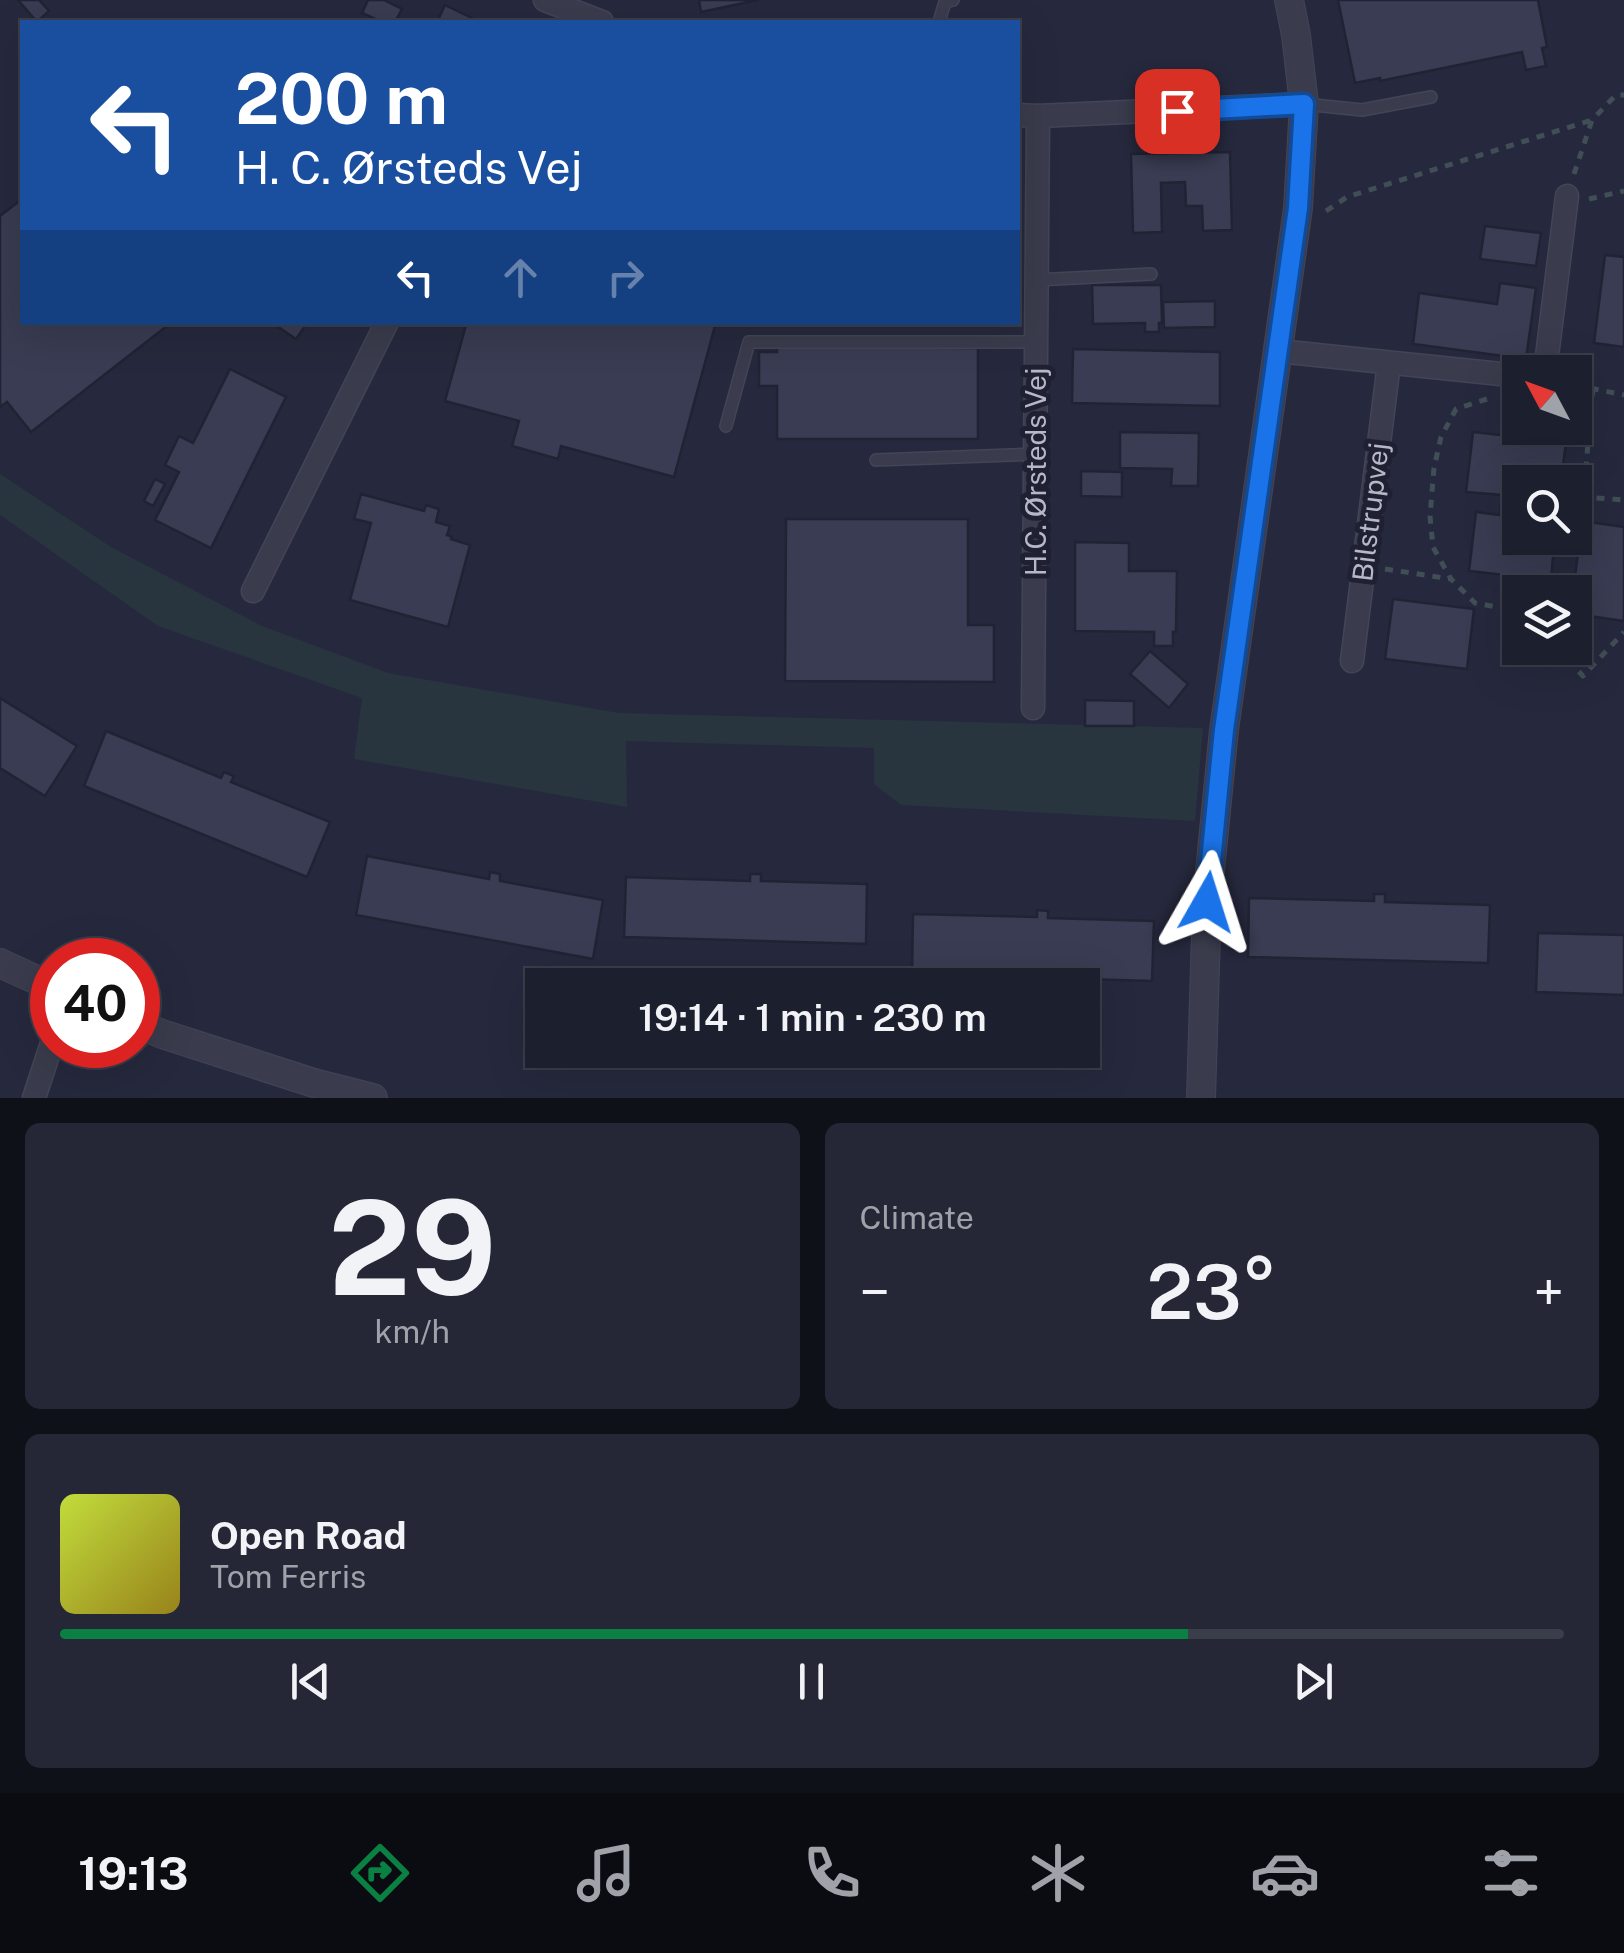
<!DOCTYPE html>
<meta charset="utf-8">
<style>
body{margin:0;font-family:"Public Sans",sans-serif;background:#252736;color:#f1f3f6;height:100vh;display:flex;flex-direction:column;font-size:38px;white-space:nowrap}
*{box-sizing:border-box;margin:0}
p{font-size:32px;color:#a0a2aa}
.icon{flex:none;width:55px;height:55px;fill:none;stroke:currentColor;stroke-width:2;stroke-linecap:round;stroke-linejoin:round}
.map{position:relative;height:1098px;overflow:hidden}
.panel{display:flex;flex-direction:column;gap:25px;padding:25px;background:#0f1119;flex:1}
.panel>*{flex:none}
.hud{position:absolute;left:20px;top:20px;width:1000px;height:305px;border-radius:0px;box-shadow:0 10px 40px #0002,0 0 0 2px #3a3d4a;background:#1a4fa0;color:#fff;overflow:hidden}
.needle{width:65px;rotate:311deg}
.controls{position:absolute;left:1502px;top:355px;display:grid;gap:20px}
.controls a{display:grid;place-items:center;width:90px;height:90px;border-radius:0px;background:#1c1f2e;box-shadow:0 10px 40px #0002,0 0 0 2px #3a3d4a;font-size:50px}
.speed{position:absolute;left:30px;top:938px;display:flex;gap:20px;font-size:50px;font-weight:700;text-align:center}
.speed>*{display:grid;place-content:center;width:130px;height:130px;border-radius:50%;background:#1c1f2e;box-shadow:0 10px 40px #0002,0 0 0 2px #3a3d4a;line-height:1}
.speed .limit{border:15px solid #d22;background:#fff;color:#111}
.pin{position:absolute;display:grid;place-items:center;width:85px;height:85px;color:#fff;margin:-42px;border-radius:20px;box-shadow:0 5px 15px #0006}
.me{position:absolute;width:110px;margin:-55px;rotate:6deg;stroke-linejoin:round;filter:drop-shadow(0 0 8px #0008)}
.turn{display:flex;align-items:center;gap:35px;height:210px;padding:0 50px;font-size:45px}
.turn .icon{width:130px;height:130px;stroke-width:2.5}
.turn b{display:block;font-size:70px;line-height:85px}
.lanes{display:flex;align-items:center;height:95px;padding:0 50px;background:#0003;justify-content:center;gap:50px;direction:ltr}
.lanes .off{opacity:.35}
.big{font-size:75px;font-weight:600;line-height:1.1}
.panel .tile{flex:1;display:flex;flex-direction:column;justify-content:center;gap:15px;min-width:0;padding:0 35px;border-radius:15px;background:#252736}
.panel .dial{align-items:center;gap:0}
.dial b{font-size:130px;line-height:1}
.song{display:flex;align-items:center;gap:30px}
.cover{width:120px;height:120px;border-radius:15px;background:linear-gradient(135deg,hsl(70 70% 55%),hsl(50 70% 35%))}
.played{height:10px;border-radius:5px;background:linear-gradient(90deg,#0b8043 75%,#3a3d4a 75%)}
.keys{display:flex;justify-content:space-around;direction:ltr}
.heat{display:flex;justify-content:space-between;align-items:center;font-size:55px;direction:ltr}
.panel .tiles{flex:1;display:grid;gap:25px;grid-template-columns:1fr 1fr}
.tile:last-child{grid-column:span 2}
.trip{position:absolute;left:525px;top:968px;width:575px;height:100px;border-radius:0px;background:#1c1f2e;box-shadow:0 10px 40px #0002,0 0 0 2px #3a3d4a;font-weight:600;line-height:100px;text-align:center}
.tabs{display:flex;height:160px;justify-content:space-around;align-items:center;background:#0b0c12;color:#a0a2aa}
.tabs .icon{width:70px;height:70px}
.tabs .current{color:#0b8043}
.tabs b{font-size:45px;color:#f1f3f6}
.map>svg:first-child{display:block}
.green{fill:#28353e}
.building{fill:#393c52;stroke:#212334;stroke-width:2.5}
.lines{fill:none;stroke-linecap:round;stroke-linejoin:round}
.service-casing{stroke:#434556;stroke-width:14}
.minor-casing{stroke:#434556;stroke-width:25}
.tertiary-casing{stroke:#434556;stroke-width:30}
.path{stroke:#414e56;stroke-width:5;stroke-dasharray:8 8;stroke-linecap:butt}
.service{stroke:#3a3c4d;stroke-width:11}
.minor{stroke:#3a3c4d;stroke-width:22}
.tertiary{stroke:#3a3c4d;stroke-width:28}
.route-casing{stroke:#114b97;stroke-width:25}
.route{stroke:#1a73e8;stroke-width:18}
.labels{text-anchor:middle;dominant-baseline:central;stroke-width:10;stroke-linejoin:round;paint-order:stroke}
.street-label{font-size:28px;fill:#b6b8c8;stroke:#1f2132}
</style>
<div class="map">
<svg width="1624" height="1098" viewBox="0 0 1624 1098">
<rect width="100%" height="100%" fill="#26293d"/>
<path class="green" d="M0,474L111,547L262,626L388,673L619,713L1203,728L1195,821L901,805L874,784V748L626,741L627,807L354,759L362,698L158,626L0,515Z"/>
<g class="building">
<path d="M18,0H39L49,11L37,22Z"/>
<path d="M368,0H384L402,9L395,22H382L362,13Z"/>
<path d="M699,0H758L701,12Z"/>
<path d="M1338,0H1538L1547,47L1542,48L1546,66L1526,70L1522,52L1380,81V78L1355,83Z"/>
<path d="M445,5L480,22H437Z"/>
<path d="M1230,152L1232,230L1203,231L1202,206H1186L1185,182L1161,183L1162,232L1133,233L1131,154Z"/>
<path d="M18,202L22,208V322H172L31,432L7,402L0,407V216Z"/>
<path d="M1485,226L1541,233L1536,266L1480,259Z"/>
<path d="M1605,255L1624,257V347L1594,343Z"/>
<path d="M1500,283L1536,288L1526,359L1413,344L1419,293L1497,304Z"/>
<path d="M1092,285H1161L1162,323H1159V332H1145V323L1093,324Z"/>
<path d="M1215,301V327L1164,328L1163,302Z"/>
<path d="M271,322H308L296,339Z"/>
<path d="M457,322H716L674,477L561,446L558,459L512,446L519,421L445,401L466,325Z"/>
<path d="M777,347L978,348V439H777V386H759V352H777Z"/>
<path d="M1073,349L1220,352V406L1072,403Z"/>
<path d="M230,369L286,397L211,548L155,520L179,472L165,465L179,436L193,443Z"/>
<path d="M1120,432L1199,433L1198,486H1171L1172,469L1120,468Z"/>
<path d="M1473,432L1566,442L1561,482H1520V538H1542L1541,543L1554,545L1551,580L1469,571L1476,512L1500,515L1502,495L1466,492Z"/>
<path d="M1081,471L1122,472V497L1081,496Z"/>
<path d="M155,479L165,484L153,506L144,501Z"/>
<path d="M361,494L424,511L426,505L439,509L436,522L450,526L447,535L451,536V539L470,545L448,627L350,600L371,523L354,519Z"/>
<path d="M786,519H968V625H994V682L785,681Z"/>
<path d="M1582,521L1624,527V621L1575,614V592H1573Z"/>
<path d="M1075,542L1129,543V571H1177L1176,632H1173V646H1154V632L1075,631Z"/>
<path d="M1393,599L1474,609L1467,669L1385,659Z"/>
<path d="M1150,651L1188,684L1169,708L1130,674Z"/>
<path d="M0,698L77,746L45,796L0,768Z"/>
<path d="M1085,700L1134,701V726H1085Z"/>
<path d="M106,731L221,778L224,772L234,776L231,782L330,822L307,877L84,786Z"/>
<path d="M367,856L489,879L490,872L500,874V881L603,900L593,959L356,915Z"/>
<path d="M750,874H761V881L867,884L866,944L624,937L626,877L750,881Z"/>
<path d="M1374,894H1385V902L1490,905L1488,963L1248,957L1249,898L1374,901Z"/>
<path d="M1037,910L1048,911V918L1154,921L1152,981L912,974L913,914L1037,917Z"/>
<path d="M1538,933L1624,935V995L1536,992Z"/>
</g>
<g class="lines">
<g class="service-casing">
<g id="service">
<path d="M939,22L945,2L953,0"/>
<path d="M1304,104L1362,110L1431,97"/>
<path d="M1036,280L1151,274"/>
<path d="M726,426L749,342H1036"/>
<path d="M876,460L1035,454"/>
</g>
</g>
<g class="minor-casing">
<g id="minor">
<path d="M545,0L602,22"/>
<path d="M1018,115L1038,116L1304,104"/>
<path d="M1278,351L1520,376"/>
<path d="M1545,372L1567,196"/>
<path d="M253,591L387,322"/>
<path d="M1352,661L1389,363"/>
<path d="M1033,708L1038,116"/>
<path d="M34,1098L52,1043"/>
</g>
</g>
<g class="tertiary-casing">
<g id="tertiary">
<path d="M0,963L52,987"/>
<path d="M138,1024L162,1034L314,1083L373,1098"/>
<path d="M1201,1098L1207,901L1224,730L1298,208L1304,104L1296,35L1289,0"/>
</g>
</g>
<g class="path">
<path d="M1574,174L1592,120L1616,95H1624"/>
<path d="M1589,199L1624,191"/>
<path d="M1326,211L1347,197L1592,120"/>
<path d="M1575,385L1624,395"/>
<path d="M1487,399L1456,409L1441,437L1434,468L1430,516L1433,547L1451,579L1475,603L1502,608L1520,618"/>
<path d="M1575,425L1589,428L1584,497L1624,500"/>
<path d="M1589,428L1593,388"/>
<path d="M1385,569L1451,579"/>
<path d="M1557,648L1583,676L1624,632"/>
</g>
<use href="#service" class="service"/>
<use href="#minor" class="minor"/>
<use href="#tertiary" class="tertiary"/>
</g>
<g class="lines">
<g class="route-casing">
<path id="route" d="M1177,111L1304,104L1298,208L1224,730L1207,902"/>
</g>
<use href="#route" class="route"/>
</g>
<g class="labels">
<g class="street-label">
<text transform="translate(1035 472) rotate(-90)">H.C. Ørsteds Vej</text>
<text transform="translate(1370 512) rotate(-83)">Bilstrupvej</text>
</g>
</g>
</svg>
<div class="controls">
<a><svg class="needle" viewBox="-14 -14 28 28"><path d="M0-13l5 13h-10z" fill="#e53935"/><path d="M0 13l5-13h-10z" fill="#a0a2aa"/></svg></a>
<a><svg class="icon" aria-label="search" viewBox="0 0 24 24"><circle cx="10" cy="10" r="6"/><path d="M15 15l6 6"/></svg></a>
<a><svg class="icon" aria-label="layers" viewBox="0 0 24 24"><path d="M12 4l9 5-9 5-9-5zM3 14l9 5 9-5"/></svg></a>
</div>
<div class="speed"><div class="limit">40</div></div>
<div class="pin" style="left:1177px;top:111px;background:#d93025"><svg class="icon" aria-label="arrive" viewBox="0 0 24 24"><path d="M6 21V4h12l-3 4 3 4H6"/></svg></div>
<svg class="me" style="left:1207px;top:902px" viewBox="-20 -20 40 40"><path d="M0-17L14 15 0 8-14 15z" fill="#1a73e8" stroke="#fff" stroke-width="4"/></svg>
<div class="trip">19:14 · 1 min · 230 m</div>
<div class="hud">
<div class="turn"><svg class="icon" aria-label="left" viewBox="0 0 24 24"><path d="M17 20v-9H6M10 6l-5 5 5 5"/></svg><div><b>200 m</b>H. C. Ørsteds Vej</div></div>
<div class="lanes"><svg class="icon" aria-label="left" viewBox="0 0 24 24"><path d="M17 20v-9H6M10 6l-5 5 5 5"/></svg><svg class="icon off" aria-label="ahead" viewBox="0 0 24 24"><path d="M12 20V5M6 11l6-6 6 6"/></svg><svg class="icon off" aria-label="right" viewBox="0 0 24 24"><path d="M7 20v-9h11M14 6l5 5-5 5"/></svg></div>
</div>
</div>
<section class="panel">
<div class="tiles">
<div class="tile dial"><b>29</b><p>km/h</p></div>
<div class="tile"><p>Climate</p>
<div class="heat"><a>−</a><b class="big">23°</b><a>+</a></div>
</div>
<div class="tile">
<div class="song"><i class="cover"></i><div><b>Open Road</b><p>Tom Ferris</p></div></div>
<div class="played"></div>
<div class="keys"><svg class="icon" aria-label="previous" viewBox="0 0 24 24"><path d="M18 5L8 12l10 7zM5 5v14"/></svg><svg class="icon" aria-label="pause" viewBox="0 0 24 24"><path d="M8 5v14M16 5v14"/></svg><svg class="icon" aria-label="next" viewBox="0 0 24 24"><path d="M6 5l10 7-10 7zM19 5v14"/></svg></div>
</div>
</div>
</section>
<nav class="tabs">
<b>19:13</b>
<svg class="icon current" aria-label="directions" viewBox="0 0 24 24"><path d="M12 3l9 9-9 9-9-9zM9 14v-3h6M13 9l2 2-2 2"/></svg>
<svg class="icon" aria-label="music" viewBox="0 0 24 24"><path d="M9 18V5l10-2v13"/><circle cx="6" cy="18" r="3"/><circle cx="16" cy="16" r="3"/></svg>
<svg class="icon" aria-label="phone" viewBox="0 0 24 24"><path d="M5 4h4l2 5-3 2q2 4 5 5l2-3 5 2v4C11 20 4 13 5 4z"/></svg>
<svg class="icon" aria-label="climate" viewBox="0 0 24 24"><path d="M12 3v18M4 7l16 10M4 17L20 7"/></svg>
<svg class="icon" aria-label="car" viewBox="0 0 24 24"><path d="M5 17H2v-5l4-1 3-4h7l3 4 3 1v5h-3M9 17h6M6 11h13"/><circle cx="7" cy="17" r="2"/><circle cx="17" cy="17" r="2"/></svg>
<svg class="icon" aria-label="filters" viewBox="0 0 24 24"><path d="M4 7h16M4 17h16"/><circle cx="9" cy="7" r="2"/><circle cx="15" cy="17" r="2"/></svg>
</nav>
